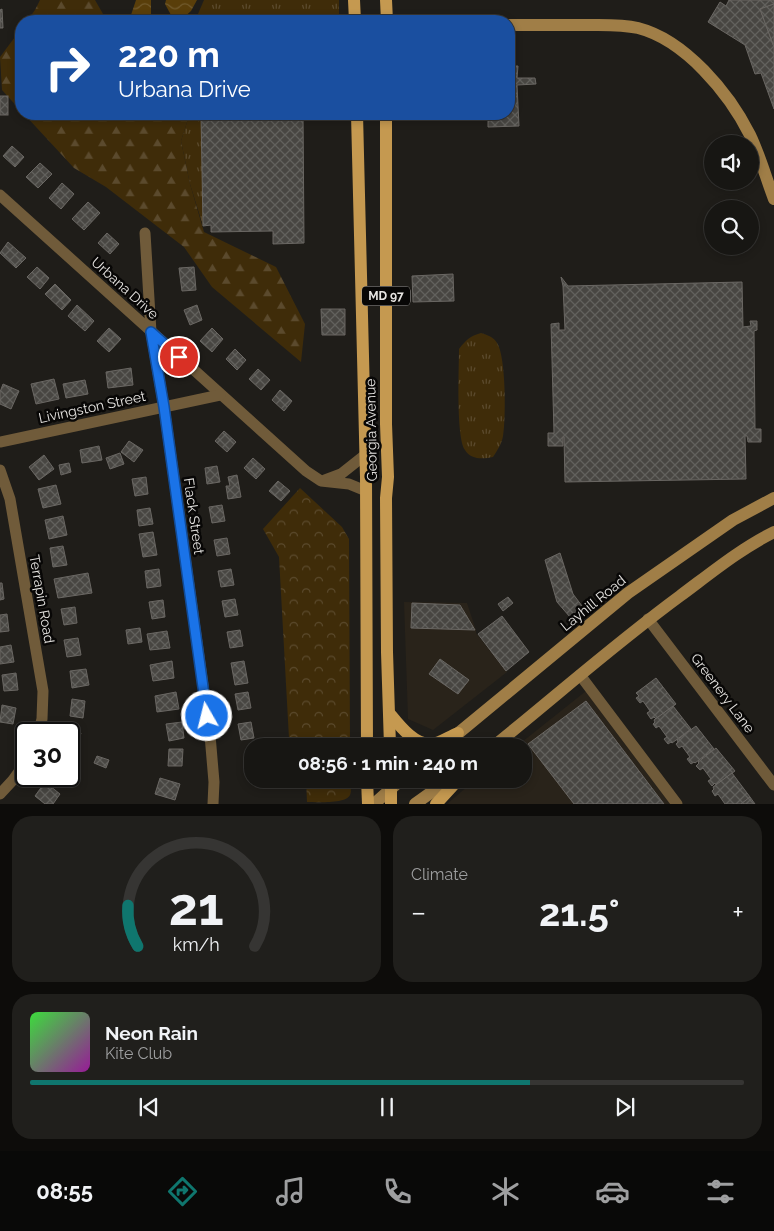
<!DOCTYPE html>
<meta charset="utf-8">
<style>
body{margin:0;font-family:Raleway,sans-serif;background:#201f1c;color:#f1f3f6;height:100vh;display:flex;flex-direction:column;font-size:19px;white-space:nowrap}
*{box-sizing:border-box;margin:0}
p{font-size:16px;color:#9e9fa0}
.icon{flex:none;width:28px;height:28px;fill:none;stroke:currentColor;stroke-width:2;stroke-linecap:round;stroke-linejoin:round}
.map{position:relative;height:804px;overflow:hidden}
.side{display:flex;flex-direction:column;gap:12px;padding:12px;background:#0d0c0a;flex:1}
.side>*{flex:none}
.guide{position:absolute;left:15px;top:15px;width:500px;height:105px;border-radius:20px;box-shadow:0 2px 8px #0003,0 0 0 1px #363533;background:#1a4fa0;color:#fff;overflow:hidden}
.fabs{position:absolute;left:704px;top:135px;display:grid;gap:10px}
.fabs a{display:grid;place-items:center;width:55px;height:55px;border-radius:50%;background:#171613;box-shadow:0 2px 8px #0003,0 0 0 1px #363533;font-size:25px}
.speed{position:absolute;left:15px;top:722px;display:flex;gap:10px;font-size:25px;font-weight:700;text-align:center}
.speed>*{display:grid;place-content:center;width:65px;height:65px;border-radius:50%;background:#171613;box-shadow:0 2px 8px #0003,0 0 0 1px #363533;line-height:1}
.speed .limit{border:2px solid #111;border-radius:8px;background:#fff;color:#111}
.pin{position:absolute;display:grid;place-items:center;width:42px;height:42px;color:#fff;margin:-21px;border:2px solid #fff;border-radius:50%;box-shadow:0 1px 5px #0007}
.me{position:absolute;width:55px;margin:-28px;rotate:352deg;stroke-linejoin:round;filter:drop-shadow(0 0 4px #0008)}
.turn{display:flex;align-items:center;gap:18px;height:105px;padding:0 20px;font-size:22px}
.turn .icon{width:65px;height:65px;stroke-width:2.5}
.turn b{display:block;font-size:35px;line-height:42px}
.big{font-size:38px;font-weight:700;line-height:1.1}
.side .tile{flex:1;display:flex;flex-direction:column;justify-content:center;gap:8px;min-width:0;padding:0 18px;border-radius:20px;background:#201f1c}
.side .dial{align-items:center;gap:0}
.dial svg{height:130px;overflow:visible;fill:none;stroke:#363533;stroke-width:7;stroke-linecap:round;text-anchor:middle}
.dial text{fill:#f1f3f6;stroke:none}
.song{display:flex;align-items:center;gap:15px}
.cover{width:60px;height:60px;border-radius:8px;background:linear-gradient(135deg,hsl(120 70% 55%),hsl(300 70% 35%))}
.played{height:5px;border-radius:2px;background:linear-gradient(90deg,#0f766e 70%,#363533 70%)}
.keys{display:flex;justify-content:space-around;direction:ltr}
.heat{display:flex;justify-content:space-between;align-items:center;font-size:28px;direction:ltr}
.side .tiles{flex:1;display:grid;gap:12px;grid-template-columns:1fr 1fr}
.tile:last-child{grid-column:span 2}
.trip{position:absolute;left:244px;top:738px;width:288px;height:50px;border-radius:20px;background:#171613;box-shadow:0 2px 8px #0003,0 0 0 1px #363533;font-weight:700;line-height:50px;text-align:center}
.dock{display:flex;height:80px;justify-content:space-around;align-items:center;background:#090908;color:#9e9fa0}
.dock .icon{width:35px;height:35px}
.dock .active{color:#0f766e}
.dock b{font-size:22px;color:#f1f3f6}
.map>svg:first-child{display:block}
.built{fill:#29231a}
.grass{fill:url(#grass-tufts)}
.forest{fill:url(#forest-firs)}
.park{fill:url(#park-crowns)}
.water{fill:url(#water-waves)}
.building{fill:url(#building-cross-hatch);stroke:#6a6763}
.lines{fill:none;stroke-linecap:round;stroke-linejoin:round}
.street{stroke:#705b3a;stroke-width:11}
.secondary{stroke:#a07e47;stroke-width:12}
.primary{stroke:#c59950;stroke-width:12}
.route-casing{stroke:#114b97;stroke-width:12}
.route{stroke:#1a73e8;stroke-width:9}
.labels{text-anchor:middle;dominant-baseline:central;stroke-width:5;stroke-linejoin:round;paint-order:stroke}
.shield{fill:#080706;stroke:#a4a2a0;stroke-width:1}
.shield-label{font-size:12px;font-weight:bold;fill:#e7e5e2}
.street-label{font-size:14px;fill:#e7e5e2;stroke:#080706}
</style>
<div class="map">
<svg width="774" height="804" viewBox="0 0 774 804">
<defs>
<pattern id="grass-tufts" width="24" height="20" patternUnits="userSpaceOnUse" patternTransform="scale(1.25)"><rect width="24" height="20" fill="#3f2c09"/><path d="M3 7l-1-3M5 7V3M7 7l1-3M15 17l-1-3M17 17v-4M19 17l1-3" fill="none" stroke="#5b4a2d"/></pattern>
<pattern id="forest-firs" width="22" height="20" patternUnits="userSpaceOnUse" patternTransform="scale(1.25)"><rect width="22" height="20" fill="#3f2c09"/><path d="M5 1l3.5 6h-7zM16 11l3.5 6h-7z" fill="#5b4a2d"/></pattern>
<pattern id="park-crowns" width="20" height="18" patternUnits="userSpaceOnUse" patternTransform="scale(1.25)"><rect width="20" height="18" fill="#3f2c09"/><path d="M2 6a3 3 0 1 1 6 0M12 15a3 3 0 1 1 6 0" fill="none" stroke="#5b4a2d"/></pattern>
<pattern id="water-waves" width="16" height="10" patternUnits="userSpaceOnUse" patternTransform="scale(1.25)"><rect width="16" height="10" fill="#593e0a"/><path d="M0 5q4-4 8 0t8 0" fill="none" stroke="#715a2d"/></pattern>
<pattern id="building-cross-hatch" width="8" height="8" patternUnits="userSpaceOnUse" patternTransform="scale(1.25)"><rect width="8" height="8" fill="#484642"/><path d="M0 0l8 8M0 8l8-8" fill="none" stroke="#62615d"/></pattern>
</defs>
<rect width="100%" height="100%" fill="#1f1d19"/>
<g class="built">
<path d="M404,602L467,603L476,630V633L507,672L433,730L408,719Z"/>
<path d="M586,691L672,804H447L476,779H522V746H517Z"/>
</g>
<g class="grass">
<path d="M204,0H339V14L331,21H195Z"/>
<path d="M187,114H201L203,226L190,184L181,141L189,116Z"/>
<path d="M481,333C487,335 494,337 497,343C506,356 506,419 503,436C502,443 497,451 493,457C483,459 471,460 465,450C456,437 459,368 459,349C466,340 470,336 481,333Z"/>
</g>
<g class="forest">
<path d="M40,0H95L107,21H27L35,10Z"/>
<path d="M21,29V111L2,90L0,57Z"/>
<path d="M24,114H187L189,116L181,141L190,184L204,232L276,267L305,324L301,362L212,287L184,247L106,187L74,168Z"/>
</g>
<g class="park">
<path d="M300,488L342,527L349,539L350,746H303L289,738L279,557L263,529Z"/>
<path d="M306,779H350C350,784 352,791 350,795C346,804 317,802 307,802Z"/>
</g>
<g class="water">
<path d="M136,0H151V14L154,21H129Z"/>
<path d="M166,0H197L191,11L182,19L171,15L165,4Z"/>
</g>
<g class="building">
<path d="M729,0H774V4L760,9L774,47V109L761,73L755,74L745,45L708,22L720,2L726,6Z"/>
<path d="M774,4V47L760,9Z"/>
<path d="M2,9L3,28H0V10Z"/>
<path d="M509,66H518L517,78H535L536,84L517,85L519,126L488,127V114H509Z"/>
<rect x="0" y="96" width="8" height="19"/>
<path d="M201,114H303L304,243L273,244V231L211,232V225L203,226Z"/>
<path d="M12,146L24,157L15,167L3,156Z"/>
<path d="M40,163L52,174L38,188L26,177Z"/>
<path d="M62,183L74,194L61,209L49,198Z"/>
<path d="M88,202L100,213L84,230L72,219Z"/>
<path d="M107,233L119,244L110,254L98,243Z"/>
<path d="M8,242L26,258L16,268L0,253Z"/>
<path d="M37,267L49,278L40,289L27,277Z"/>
<path d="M194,267L196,290L182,291L179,268Z"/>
<path d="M453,274L454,301L413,302L412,276Z"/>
<path d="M561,277L568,286L742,282L743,327L751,326L750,321H757V330L754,331L755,429H761V442H748L747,436H745L746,479L565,482L564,437H563V446H548V433H554L551,324L559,323V330H565L563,286Z"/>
<path d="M55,284L71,300L62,310L45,294Z"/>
<path d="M77,305L94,321L85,331L68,316Z"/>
<path d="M197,305L202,320L190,325L184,310Z"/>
<path d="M321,309H345V335H322Z"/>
<path d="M109,328L121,339L109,352L97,341Z"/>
<path d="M212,328L223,339L212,352L200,341Z"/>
<path d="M235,349L246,360L237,370L226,359Z"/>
<path d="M131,368L133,385L108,388L106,372Z"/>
<path d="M258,369L270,380L261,390L249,379Z"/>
<path d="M54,379L59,399L36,404L31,384Z"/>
<path d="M85,380L88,394L66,398L63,384Z"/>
<path d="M3,384L19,391L11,409L0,404V392Z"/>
<path d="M280,390L292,401L284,411L272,400Z"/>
<path d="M224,431L236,442L227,452L215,441Z"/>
<path d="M129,441L143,450L134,462L121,452Z"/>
<path d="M99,446L102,460L82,463L80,450Z"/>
<path d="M120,453L124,464L110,469L106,458Z"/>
<path d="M44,455L54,469L39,480L29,467Z"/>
<path d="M253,458L265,469L256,479L244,468Z"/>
<path d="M69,463L71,472L61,475L59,465Z"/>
<path d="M217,466L220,482L207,484L205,468Z"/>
<path d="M237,475L241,497L228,499L226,486H230L228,477Z"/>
<path d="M146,477L148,494L135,496L132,479Z"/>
<path d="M278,481L290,491L281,501L269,491Z"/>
<path d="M56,485L61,504L43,508L38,489Z"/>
<path d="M222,505L225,521L212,523L209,507Z"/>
<path d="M150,508L153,524L139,526L137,510Z"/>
<path d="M63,516L67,535L49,539L45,520Z"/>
<path d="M153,532L157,555L143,557L139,534Z"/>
<path d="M227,538L230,554L217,556L214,540Z"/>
<path d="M63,546L67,565L53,567L50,548Z"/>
<path d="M560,553L573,594L582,606L570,617L557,602L545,560Z"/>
<path d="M159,569L161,586L147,588L145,571Z"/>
<path d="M231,569L234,585L221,587L218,571Z"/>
<path d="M88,573L92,593L58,598L54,579Z"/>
<path d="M0,583H2L4,599L0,600Z"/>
<path d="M508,597L513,603L503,611L498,604Z"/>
<path d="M235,599L238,615L225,617L222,601Z"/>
<path d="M163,600L165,617L152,619L149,602Z"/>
<path d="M412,603L460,605L475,630L411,628Z"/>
<path d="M75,607L77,623L64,625L61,609Z"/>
<path d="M7,614L9,631L0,632V615Z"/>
<path d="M502,616L529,652L506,671L478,634Z"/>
<path d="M140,628L142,642L128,644L126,630Z"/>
<path d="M240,630L243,646L230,648L227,632Z"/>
<path d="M167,631L170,648L150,650L147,634Z"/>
<path d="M78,638L81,655L67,657L64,640Z"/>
<path d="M11,645L14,662L0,664V647Z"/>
<path d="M440,659L469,680L458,694L429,674Z"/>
<path d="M172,661L174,678L153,681L150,665Z"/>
<path d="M244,661L248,683L235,685L231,663Z"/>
<path d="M86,669L89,685L72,688L70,671Z"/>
<path d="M16,673L18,690L4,691L2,675Z"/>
<path d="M656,678L676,704L656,719L654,717L651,719L647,713L650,711L643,701L640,703L636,698L639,696L636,693Z"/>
<path d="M176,692L179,709L157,712L155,696Z"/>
<path d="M248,692L251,708L238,710L235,694Z"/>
<path d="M72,699L85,701L83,718L70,716Z"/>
<path d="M586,701L664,804H574L528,744Z"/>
<path d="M2,705L16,708L13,724L0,722Z"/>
<path d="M673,706L691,729L672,743L671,742L668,744L664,739L667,737L659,726L656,728L653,724L655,722L654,720Z"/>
<path d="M182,722L184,738L169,741L166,724Z"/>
<path d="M251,722L254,738L241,740L238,724Z"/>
<path d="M696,726L714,749L695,763L694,762L691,764L687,759L690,757L682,746L679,748L676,744L678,742L677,740Z"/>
<path d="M68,729L81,733L76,749L69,746V734H66Z"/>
<path d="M716,748L735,771L716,785L715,783L712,786L708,781L711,779L703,768L700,770L696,766L699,763L698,762Z"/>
<path d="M169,749H183L182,766H168Z"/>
<path d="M97,756L109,760L106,768L94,763Z"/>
<path d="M250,757L252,758V772L245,769Z"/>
<path d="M732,773L750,797L741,804H725L718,794L715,796L712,791L714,789L713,787Z"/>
<path d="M160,778L180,784L175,800L155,794Z"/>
<path d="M45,782L60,794L53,804H45L35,796Z"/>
<path d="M750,797L755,804H741Z"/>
</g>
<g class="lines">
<g class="street">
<path d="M0,195L306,471L321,481L349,484L366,491"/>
<path d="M145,233L151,332L164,407L210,735L214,782L213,804"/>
<path d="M0,442L220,395"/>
<path d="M0,470L10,499L43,691L42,719L38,734"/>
<path d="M325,480L341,474L365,455"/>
<path d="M648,619L774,785"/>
<path d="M580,675L677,804"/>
<path d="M0,794L13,780L26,762"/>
</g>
<g class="secondary">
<path d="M509,25C534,25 559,25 585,25C601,25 621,24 638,28C685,40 729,93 750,135C760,156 766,178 774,199"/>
<path d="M450,740L628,593L733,520L774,498"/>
<path d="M494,746C556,696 616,643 680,596C711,573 740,549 774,532"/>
<path d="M374,804L402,779"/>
<path d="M415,804L450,779"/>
</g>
<g class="primary">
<path d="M354,0L355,21"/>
<path d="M386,0L387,21"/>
<path d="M357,114L366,477L367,746"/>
<path d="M386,114V424L388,477L386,498L387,652L390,746"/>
<path d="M390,714C399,725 415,746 432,744C440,743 450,736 458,733"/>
<path d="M367,779L368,804"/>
<path d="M391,804V779"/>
<path d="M436,804L459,779"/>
</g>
</g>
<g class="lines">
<g class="route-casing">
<path id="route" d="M179,357L151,332L164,407L207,716"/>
</g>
<use href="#route" class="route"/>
</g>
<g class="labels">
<rect class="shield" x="362" y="286.5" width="48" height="19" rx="4"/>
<g class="shield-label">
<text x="386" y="296">MD 97</text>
</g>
<g class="street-label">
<text transform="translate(125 288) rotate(42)">Urbana Drive</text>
<text transform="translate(92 407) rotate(-12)">Livingston Street</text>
<text transform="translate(371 430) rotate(-91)">Georgia Avenue</text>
<text transform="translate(194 516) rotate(82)">Flack Street</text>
<text transform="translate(42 599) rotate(80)">Terrapin Road</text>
<text transform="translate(593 603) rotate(-39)">Layhill Road</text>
<text transform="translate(723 693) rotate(53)">Greenery Lane</text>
</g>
</g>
</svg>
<div class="fabs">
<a><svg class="icon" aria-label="sound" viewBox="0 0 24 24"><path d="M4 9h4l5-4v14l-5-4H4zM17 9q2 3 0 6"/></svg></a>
<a><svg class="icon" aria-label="search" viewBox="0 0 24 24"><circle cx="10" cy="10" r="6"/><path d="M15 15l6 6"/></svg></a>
</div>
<div class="speed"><div class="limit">30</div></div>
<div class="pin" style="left:179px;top:357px;background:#d93025"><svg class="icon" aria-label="arrive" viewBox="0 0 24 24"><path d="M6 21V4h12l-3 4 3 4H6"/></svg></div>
<svg class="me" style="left:207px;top:716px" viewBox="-20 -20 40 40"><circle r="17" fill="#1a73e8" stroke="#fff" stroke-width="3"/><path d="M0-11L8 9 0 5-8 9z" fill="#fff"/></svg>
<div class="trip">08:56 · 1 min · 240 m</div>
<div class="guide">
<div class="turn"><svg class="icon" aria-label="right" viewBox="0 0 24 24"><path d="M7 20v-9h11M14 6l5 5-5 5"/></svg><div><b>220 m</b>Urbana Drive</div></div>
</div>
</div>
<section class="side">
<div class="tiles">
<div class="tile dial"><svg viewBox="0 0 100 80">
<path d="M14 69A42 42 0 1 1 86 69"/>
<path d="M14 69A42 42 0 0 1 8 44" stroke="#0f766e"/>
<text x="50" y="56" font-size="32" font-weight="700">21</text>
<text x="50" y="72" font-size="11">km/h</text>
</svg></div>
<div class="tile"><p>Climate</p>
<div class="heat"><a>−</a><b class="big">21.5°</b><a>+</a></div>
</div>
<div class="tile">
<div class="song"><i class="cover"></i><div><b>Neon Rain</b><p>Kite Club</p></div></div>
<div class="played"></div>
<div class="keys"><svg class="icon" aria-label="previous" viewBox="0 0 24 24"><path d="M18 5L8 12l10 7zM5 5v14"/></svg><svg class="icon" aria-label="pause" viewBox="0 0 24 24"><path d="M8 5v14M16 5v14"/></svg><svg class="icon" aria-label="next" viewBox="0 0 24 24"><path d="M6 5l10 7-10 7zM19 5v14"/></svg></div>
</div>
</div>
</section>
<nav class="dock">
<b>08:55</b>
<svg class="icon active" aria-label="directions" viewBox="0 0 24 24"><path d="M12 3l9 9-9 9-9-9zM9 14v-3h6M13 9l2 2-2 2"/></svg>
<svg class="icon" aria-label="music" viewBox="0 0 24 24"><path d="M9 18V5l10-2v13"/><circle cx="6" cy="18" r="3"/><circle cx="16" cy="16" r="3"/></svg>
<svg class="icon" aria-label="phone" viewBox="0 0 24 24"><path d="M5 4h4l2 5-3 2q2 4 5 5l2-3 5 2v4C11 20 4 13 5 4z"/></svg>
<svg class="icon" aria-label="climate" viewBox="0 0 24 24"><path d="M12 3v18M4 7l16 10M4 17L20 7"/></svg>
<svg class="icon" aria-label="car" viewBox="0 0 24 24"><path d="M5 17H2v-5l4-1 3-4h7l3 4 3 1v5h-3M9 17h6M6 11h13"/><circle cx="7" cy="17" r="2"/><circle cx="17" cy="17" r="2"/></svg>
<svg class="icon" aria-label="filters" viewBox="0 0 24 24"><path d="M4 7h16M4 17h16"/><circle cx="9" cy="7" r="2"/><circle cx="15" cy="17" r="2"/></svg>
</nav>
